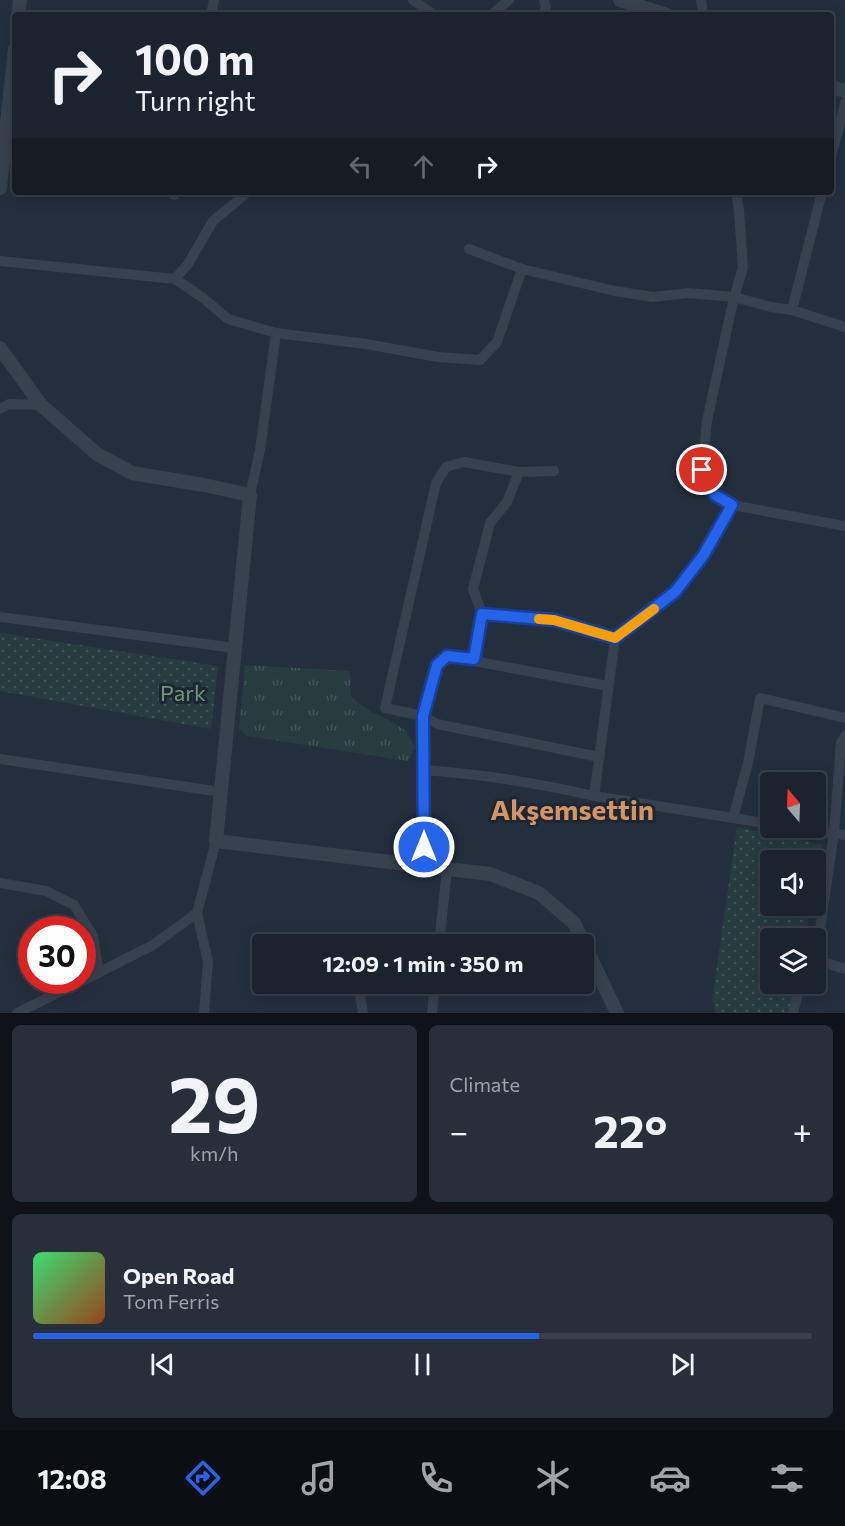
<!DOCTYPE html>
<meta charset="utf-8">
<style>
body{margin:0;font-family:Commissioner,sans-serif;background:#282f3a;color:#f1f3f6;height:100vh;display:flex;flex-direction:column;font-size:22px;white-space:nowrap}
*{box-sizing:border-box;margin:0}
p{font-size:20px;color:#a0a4aa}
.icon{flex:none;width:33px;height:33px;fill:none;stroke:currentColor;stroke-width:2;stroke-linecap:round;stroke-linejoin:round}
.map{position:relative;height:1013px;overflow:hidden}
.details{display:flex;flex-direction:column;gap:12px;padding:12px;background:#0f1319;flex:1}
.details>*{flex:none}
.guide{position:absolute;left:12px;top:12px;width:822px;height:183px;border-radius:6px;box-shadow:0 3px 15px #0003,0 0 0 2px #39404a;background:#1b232e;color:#f1f3f6;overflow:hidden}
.needle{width:39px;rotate:341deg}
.buttons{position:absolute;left:760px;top:772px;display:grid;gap:12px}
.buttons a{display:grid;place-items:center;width:66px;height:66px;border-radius:6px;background:#1b232e;box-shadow:0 3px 15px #0003,0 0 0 2px #39404a;font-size:30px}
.speed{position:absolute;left:18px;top:916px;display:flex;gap:12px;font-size:30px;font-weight:700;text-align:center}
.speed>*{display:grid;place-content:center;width:78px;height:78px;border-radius:50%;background:#1b232e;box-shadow:0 3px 15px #0003,0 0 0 2px #39404a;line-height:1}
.speed .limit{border:9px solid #d22;background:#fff;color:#111}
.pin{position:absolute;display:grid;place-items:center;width:51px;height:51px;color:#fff;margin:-26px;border:3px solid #fff;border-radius:50%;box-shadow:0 2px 6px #0007}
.me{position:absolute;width:66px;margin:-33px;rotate:0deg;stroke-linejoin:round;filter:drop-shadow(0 0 4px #0008)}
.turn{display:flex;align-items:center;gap:21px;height:126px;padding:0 24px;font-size:27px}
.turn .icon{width:78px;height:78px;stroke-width:2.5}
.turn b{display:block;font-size:42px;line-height:51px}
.lanes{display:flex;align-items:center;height:57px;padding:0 24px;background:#0003;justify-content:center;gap:30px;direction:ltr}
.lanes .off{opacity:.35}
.big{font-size:45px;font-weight:700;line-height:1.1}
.details .tile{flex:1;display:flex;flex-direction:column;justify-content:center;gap:9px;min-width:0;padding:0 21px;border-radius:9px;background:#282f3a}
.details .dial{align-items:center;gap:0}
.dial b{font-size:78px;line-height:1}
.song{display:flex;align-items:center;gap:18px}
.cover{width:72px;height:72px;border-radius:9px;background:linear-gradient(135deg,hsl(140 70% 55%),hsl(20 70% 35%))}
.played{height:6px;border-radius:3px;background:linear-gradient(90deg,#2563eb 65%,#39404a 65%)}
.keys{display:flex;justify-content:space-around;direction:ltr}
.heat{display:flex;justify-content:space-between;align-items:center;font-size:33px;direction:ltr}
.details .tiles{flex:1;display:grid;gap:12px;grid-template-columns:1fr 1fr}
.tile:last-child{grid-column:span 2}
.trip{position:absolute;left:252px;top:934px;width:342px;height:60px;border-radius:6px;background:#1b232e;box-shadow:0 3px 15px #0003,0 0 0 2px #39404a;font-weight:700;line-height:60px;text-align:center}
.tab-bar{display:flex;height:96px;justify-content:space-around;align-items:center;background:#0b0e12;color:#a0a4aa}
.tab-bar .icon{width:42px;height:42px}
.tab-bar .active{color:#2563eb}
.tab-bar b{font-size:27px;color:#f1f3f6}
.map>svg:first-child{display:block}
.grass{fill:url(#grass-tufts)}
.park{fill:url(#park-dots)}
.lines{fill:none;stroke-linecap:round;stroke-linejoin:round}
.minor{stroke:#38414e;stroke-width:10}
.tertiary{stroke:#38414e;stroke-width:14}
.route-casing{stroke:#184099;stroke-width:15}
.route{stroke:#2563eb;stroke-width:10}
.slow{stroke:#f59e0b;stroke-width:10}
.labels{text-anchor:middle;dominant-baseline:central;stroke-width:6;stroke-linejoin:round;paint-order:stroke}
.park-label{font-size:22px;fill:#6b9a76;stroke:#1d2633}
.district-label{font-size:28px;font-weight:bold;fill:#d59563;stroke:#1d2633}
</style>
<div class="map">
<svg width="845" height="1013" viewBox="0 0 845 1013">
<defs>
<pattern id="grass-tufts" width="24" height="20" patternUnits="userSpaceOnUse" patternTransform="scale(1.5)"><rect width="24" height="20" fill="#263c3f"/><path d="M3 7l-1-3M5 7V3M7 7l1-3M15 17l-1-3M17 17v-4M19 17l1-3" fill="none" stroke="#435659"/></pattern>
<pattern id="park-dots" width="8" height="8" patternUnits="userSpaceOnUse" patternTransform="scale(1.5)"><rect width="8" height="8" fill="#263c3f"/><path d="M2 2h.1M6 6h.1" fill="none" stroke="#435659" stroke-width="1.8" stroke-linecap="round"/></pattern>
</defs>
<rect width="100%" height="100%" fill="#242f3e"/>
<path class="grass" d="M245,665L350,671L351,697L373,713L386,718L406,731L415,747L408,761L247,736L239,729Z"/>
<g class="park">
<path d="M0,633L218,666L211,729L0,691Z"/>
<path d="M737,827L823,845L816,883V861H771V906H811L805,939H771V984H796L790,1013H716L712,1001Z"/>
</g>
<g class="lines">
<g class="minor">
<path d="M413,0L434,15"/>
<path d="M701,0L703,15"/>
<path d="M211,15L214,0"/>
<path d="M491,15L509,0"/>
<path d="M543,15L546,7L544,0"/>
<path d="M831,157L845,103"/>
<path d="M174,192V195"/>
<path d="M736,192L739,210L743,268L734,297L707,421L702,470L715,495L732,505L845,526"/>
<path d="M0,261L175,279L202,297L228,319L276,333L366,344L438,357L480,360L497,342L522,269L469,249"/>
<path d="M522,269L615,291L653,297L688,293L734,297L771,307L792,310L845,327"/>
<path d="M175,279L188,264L213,221L248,192"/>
<path d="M792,310L822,192"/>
<path d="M0,409L9,404L41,405"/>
<path d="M554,471L519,472L464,462L446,467L436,483L385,708L423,716L437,724L599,757"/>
<path d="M250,495L260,450L276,333"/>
<path d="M482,614L554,620L615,638L675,592L703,556L732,505"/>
<path d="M0,617L235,648"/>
<path d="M474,659L482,614L473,589L490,523L507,502L519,472"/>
<path d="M608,686L447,656L437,665L423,716V770C481,774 538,783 594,796L615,638"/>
<path d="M0,759L221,792"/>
<path d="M423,770L424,866"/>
<path d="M594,796L771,824"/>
<path d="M733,818L748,763L760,698L845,718"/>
<path d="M799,828L845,835"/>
<path d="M0,883L46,891L74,905L93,936L99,973"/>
<path d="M816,941L819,936L834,833L841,743L845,736"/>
<path d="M394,945L440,937"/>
<path d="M439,945L447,869"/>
<path d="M816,960L845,969"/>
<path d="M82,981L153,945L197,913"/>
<path d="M358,984L363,1013"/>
<path d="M17,1013L82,981"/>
<path d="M204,1013L208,962L197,913L216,841"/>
<path d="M432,1013L435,984"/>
<path d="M793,1013L800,984"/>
</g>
<g class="tertiary">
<path d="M620,0L667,15"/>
<path d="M18,15L20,0"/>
<path d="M831,87L845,91"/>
<path d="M0,188L15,49"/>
<path d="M0,348L41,405L97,454L132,473L204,485L250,495L216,841L490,874L539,893L574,923L617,1013"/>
</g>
</g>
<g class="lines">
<g class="route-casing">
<path id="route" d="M424,847L423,716L437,665L447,656L474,659L482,614L554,620L615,638L675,592L703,556L732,505L715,495L702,470"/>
</g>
<use href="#route" class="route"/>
<path class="slow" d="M539,619L554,620L615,638L654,609"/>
</g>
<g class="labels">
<g class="park-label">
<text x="183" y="692">Park</text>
</g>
<g class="district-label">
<text x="572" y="809">Akşemsettin</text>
</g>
</g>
</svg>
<div class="buttons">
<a><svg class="needle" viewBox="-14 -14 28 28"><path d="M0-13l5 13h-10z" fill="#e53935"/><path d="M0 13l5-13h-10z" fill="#a0a4aa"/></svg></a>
<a><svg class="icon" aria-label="sound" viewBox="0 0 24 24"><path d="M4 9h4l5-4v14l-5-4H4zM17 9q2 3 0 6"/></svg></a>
<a><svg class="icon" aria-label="layers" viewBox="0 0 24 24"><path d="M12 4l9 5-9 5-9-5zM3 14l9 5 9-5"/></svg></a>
</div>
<div class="speed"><div class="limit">30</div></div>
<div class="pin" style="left:702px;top:470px;background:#d93025"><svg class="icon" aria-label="arrive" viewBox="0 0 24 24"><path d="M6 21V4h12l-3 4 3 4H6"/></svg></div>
<svg class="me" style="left:424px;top:847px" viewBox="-20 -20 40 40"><circle r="17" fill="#2563eb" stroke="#fff" stroke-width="3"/><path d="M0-11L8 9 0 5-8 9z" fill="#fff"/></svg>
<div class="trip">12:09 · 1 min · 350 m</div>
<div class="guide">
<div class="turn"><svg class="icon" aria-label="right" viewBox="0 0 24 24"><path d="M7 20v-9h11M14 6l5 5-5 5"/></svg><div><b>100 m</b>Turn right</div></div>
<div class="lanes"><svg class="icon off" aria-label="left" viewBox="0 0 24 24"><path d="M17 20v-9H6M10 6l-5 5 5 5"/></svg><svg class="icon off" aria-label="ahead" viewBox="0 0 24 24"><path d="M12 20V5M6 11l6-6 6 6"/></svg><svg class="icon" aria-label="right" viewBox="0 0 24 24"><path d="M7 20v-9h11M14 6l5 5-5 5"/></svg></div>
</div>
</div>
<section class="details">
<div class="tiles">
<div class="tile dial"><b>29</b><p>km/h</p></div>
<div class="tile"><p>Climate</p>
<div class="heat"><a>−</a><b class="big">22°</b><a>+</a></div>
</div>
<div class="tile">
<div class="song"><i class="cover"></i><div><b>Open Road</b><p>Tom Ferris</p></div></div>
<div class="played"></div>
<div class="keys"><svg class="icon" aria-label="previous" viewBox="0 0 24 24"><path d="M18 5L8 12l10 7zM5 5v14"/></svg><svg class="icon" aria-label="pause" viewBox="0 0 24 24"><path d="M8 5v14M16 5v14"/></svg><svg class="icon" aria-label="next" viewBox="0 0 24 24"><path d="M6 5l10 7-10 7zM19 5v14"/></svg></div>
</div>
</div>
</section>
<nav class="tab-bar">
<b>12:08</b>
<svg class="icon active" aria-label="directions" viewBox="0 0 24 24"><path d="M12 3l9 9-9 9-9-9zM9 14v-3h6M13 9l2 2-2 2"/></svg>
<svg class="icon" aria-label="music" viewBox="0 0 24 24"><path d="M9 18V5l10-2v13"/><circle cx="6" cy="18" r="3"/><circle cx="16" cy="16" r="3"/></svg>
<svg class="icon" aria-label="phone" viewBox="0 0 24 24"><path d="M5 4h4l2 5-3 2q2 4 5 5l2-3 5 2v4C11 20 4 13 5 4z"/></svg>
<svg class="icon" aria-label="climate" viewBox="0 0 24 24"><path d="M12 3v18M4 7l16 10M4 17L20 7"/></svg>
<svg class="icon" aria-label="car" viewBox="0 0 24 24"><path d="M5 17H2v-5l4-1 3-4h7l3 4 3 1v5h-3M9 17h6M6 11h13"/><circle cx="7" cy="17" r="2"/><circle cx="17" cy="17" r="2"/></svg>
<svg class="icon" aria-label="filters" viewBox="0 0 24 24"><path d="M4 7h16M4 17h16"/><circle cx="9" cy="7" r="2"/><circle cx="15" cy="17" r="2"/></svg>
</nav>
